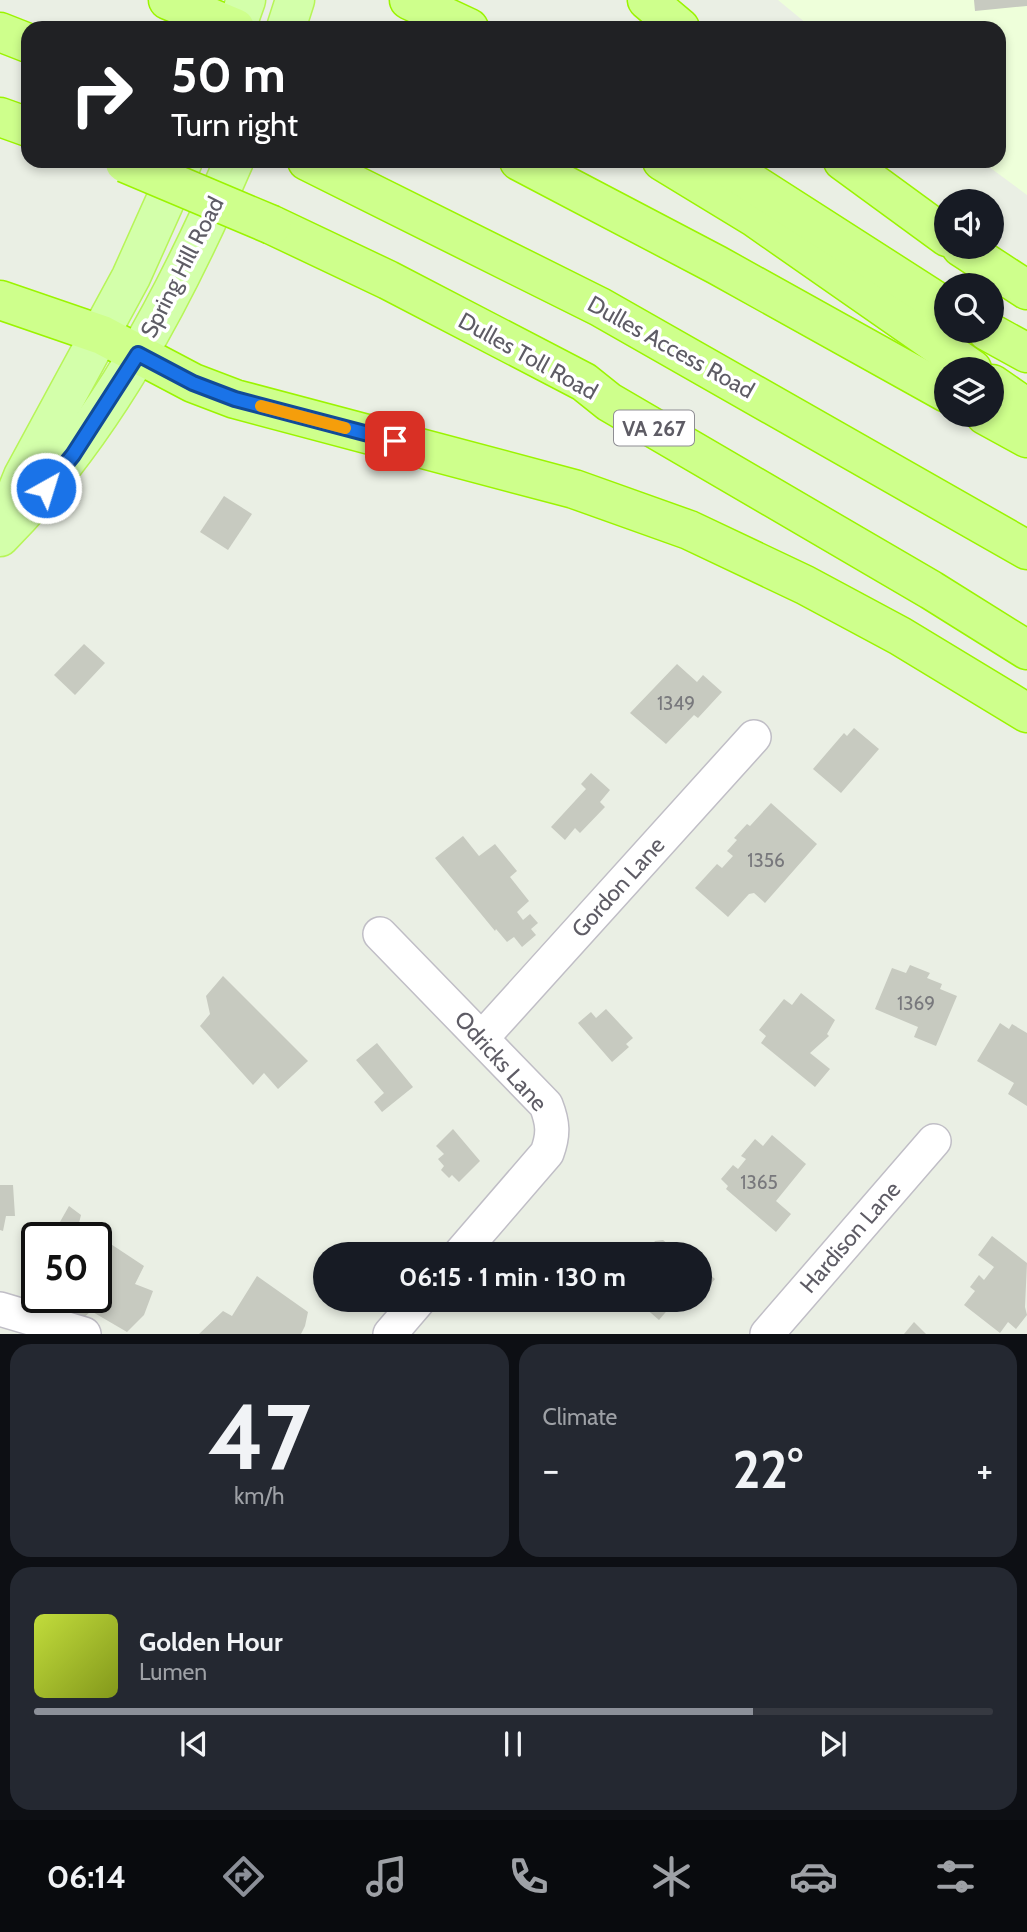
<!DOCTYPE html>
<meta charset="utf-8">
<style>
body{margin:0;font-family:Cabin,sans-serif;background:#242831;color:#f1f3f6;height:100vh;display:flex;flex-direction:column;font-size:26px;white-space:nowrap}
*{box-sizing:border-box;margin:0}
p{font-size:23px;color:#9ea1a6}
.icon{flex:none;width:38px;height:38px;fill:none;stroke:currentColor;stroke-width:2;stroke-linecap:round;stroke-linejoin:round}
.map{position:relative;height:1334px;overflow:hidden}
.details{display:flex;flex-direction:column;gap:10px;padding:10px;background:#0d0f14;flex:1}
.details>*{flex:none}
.top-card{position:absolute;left:21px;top:21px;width:985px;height:147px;border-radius:21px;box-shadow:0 4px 10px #0003;background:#202124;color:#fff;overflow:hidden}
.controls{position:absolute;left:934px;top:189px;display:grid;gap:14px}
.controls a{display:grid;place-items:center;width:70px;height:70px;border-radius:50%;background:#171b24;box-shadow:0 4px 10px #0003;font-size:35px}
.speed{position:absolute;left:21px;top:1222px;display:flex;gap:14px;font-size:35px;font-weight:700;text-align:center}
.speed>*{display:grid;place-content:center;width:91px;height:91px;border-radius:50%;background:#171b24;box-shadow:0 4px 10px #0003;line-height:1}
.speed .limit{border:4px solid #111;border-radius:10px;background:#fff;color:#111}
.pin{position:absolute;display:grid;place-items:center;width:60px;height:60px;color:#fff;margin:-30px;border-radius:14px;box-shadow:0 4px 10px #0006}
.me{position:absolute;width:77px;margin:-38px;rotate:39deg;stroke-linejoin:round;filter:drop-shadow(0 0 5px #0008)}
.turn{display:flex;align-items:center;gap:24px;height:147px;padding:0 35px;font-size:32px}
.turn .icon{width:91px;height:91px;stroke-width:2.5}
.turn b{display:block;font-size:49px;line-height:60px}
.big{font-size:52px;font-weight:700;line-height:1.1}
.details .widget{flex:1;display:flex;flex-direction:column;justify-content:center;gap:10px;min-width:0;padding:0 24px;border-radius:21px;background:#242831}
.details .dial{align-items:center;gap:0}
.dial b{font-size:91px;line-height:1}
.song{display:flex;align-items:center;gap:21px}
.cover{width:84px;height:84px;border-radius:10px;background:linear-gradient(135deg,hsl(70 70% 55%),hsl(70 70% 35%))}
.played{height:7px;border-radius:4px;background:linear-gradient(90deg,#8c9099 75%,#363941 75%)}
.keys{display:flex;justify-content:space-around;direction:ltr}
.heat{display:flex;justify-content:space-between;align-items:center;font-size:38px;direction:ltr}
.details .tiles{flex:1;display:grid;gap:10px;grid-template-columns:1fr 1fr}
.widget:last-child{grid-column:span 2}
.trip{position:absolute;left:313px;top:1242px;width:399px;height:70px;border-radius:35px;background:#171b24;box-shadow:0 4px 10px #0003;font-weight:700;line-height:70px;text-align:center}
.tabs{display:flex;height:112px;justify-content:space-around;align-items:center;background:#090b0e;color:#9ea1a6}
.tabs .icon{width:49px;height:49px}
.tabs .selected{color:#8c9099}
.tabs b{font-size:32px;color:#f1f3f6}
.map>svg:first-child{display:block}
.commercial{fill:#eeffda}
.building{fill:#c7cac0}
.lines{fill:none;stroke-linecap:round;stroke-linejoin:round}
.minor-casing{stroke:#c0bec6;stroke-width:36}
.major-casing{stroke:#b7f558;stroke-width:41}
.highway-casing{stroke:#9bf400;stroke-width:41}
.minor{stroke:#fff;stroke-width:33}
.major{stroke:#d3ffaa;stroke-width:38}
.highway{stroke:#ceff8c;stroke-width:38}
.highway-bridge-casing{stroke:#9bf400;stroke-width:41;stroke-linecap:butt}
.highway-bridge{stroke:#ceff8c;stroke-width:38}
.route-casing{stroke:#114b97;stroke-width:18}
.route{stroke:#1a73e8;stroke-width:12}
.slow{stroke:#f59e0b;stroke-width:12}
.labels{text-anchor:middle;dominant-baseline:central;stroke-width:7;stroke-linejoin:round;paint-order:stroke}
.number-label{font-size:19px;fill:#78787c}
.shield{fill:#fff;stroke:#8e8d93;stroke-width:2}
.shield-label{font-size:21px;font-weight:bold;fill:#5e5c65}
.street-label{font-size:23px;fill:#5e5c65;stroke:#fff}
</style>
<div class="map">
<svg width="1027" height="1334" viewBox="0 0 1027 1334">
<rect width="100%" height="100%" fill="#eaefe4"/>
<path class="commercial" d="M778,0H1027V195L981,161H999V28H812Z"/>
<g class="building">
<path d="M974,0H1027V6L975,11Z"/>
<path d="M224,496L252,514L228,550L200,532Z"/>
<path d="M84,644L105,663L75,695L54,675Z"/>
<path d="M677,664L697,682L703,675L722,692L698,718L694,715L666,744L630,713Z"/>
<path d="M854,728L879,749L841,793L813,769L844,733L847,736Z"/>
<path d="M591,773L610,790L600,802L605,807L580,833L575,828L565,840L551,827L586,789L581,784Z"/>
<path d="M771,803L817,844L765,903L754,893L749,894L728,917L695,888L717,864L722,868L733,856L727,851L737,840L734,838L747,824L750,826Z"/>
<path d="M463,836L479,856L495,844L517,871L510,877L529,901L517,912L523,920L530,914L538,923L531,929L536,935L522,947L514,937L507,942L496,929L495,931L435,858Z"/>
<path d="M910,965L930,973L927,978L942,984L940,989L957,996L936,1046L914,1037L918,1027L875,1009L892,968L906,973Z"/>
<path d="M223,976L308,1061L278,1089L264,1073L253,1085L200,1026L210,1014L206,996Z"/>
<path d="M801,993L835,1020L827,1034L829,1036L810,1053L830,1069L815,1087L761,1043L766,1036L759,1030L784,999L792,1005Z"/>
<path d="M606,1009L633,1038L626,1044L629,1047L612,1062L578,1023L591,1012L596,1018Z"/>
<path d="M1000,1023L1009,1029L1012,1024L1027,1033V1106L1008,1094L1014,1083L977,1061Z"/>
<path d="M377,1043L413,1087L382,1112L374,1102L384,1093L356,1060Z"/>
<path d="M453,1129L480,1161L459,1182L452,1175L449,1178L441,1170L444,1166L438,1159L444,1154L436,1146Z"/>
<path d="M772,1135L806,1164L776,1201L791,1214L776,1232L726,1189L728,1186L721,1179L733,1165L738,1169L746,1159L741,1156L755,1139L763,1146Z"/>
<path d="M0,1185H13L15,1216H6L3,1231L0,1230Z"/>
<path d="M69,1206L81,1215L79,1223L144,1266L135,1284L153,1291L144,1315L127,1332L91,1311L77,1324L61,1316L71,1299L68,1297H96V1237L52,1236Z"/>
<path d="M992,1236L1027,1263L1025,1307L1027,1315L1016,1329L1008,1322L1000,1333L964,1305L975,1291L970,1287L979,1275L984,1280L994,1267L978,1255Z"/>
<path d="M663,1240L669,1245L672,1242L687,1255H651L650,1247L655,1241Z"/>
<path d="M700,1266L715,1279L700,1297Z"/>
<path d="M257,1276L308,1312L305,1326L301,1334H199L223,1311L232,1316Z"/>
<path d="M636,1300H676L659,1320Z"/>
<path d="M914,1322L926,1334H904Z"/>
</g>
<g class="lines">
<g class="minor-casing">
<g id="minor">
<path d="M380,934L546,1105C553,1123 554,1134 547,1153L459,1255"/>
<path d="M482,1038L754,737"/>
<path d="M0,1309L84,1334"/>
<path d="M390,1334L419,1300"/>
<path d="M767,1334L934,1141"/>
</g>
</g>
<g class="major-casing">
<g id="major">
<path d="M236,28L246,0"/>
<path d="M286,28L295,0"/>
<path d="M7,516L23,476L131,277L183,161"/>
<path d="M0,537C105,431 175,297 234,161"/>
</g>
</g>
<g class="highway-casing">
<g id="highway">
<path d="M168,0L235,28"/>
<path d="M409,0L469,28"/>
<path d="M647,0L680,28"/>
<path d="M0,32L28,43"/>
<path d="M0,117L28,127"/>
<path d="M307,161L600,307L1027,550"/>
<path d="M519,161L717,265L947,393"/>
<path d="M662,161L754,217L972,369"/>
<path d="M718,161L947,308"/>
<path d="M843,161L947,237"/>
<path d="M272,225L388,280L584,382L609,402L931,590L1027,650"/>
<path d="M961,247L1027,290"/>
<path d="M0,300L102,335L193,383L235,399L574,489L689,530L805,585L900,636L1027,713"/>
<path d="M987,331L1027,353"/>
<path d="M992,384L1027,408"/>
<path d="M985,415L1027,438"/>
</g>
</g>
<use href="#minor" class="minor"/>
<use href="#major" class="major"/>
<use href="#highway" class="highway"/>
<g class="highway-bridge-casing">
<path id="highway-bridge" d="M125,163L272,225"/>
</g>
<use href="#highway-bridge" class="highway-bridge"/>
</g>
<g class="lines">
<g class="route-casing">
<path id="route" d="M46,488L73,455L138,354L193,383L235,399L395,441"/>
</g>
<use href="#route" class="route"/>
<path class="slow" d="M261,406L345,428"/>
</g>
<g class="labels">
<g class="number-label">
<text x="676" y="703">1349</text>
<text x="766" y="860">1356</text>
<text x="916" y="1003">1369</text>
<text x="759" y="1182">1365</text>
</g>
<rect class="shield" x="614" y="410.5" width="80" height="35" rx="5"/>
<g class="shield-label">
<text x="654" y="428">VA 267</text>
</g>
<g class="street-label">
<text transform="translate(182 267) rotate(-63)">Spring Hill Road</text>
<text transform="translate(671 347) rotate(29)">Dulles Access Road</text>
<text transform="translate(528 356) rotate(29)">Dulles Toll Road</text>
<text transform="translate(618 887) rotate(-48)">Gordon Lane</text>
<text transform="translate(501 1061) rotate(48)">Odricks Lane</text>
<text transform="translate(850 1237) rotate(-49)">Hardison Lane</text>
</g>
</g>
</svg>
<div class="controls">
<a><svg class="icon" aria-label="sound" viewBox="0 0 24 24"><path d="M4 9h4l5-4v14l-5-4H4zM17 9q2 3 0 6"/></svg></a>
<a><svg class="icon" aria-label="search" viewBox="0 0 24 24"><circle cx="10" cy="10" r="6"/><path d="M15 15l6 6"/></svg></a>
<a><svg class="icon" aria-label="layers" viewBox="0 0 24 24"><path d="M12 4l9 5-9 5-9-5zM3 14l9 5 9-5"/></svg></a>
</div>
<div class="speed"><div class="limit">50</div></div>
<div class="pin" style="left:395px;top:441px;background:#d93025"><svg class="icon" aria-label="arrive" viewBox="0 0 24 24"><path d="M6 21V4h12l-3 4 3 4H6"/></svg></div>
<svg class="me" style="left:46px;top:488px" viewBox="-20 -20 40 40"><circle r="17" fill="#1a73e8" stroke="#fff" stroke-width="3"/><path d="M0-11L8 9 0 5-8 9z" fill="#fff"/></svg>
<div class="trip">06:15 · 1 min · 130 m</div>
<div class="top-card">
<div class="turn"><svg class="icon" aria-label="right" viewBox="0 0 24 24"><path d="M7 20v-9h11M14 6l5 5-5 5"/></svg><div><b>50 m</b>Turn right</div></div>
</div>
</div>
<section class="details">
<div class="tiles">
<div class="widget dial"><b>47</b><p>km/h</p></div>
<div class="widget"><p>Climate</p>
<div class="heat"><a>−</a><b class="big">22°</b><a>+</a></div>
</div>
<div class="widget">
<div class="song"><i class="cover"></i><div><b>Golden Hour</b><p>Lumen</p></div></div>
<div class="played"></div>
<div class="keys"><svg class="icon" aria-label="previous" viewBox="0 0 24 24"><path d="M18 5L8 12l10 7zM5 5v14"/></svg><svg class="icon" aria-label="pause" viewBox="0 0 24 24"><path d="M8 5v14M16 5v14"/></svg><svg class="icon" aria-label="next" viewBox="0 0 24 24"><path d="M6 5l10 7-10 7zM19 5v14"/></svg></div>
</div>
</div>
</section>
<nav class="tabs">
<b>06:14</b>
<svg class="icon selected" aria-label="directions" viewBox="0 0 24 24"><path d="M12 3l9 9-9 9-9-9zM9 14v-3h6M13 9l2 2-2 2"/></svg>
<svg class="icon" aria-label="music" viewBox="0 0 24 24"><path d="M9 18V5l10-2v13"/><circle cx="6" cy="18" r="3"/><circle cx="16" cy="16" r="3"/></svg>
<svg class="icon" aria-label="phone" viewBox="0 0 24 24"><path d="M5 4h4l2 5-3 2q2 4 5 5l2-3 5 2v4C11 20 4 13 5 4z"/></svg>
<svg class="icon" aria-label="climate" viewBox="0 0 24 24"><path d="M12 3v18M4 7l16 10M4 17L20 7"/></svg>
<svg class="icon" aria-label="car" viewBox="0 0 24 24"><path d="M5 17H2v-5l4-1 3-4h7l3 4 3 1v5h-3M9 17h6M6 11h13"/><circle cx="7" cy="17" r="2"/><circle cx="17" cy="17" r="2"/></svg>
<svg class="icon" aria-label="filters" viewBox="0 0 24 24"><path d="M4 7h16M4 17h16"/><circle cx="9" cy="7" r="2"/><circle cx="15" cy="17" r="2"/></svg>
</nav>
